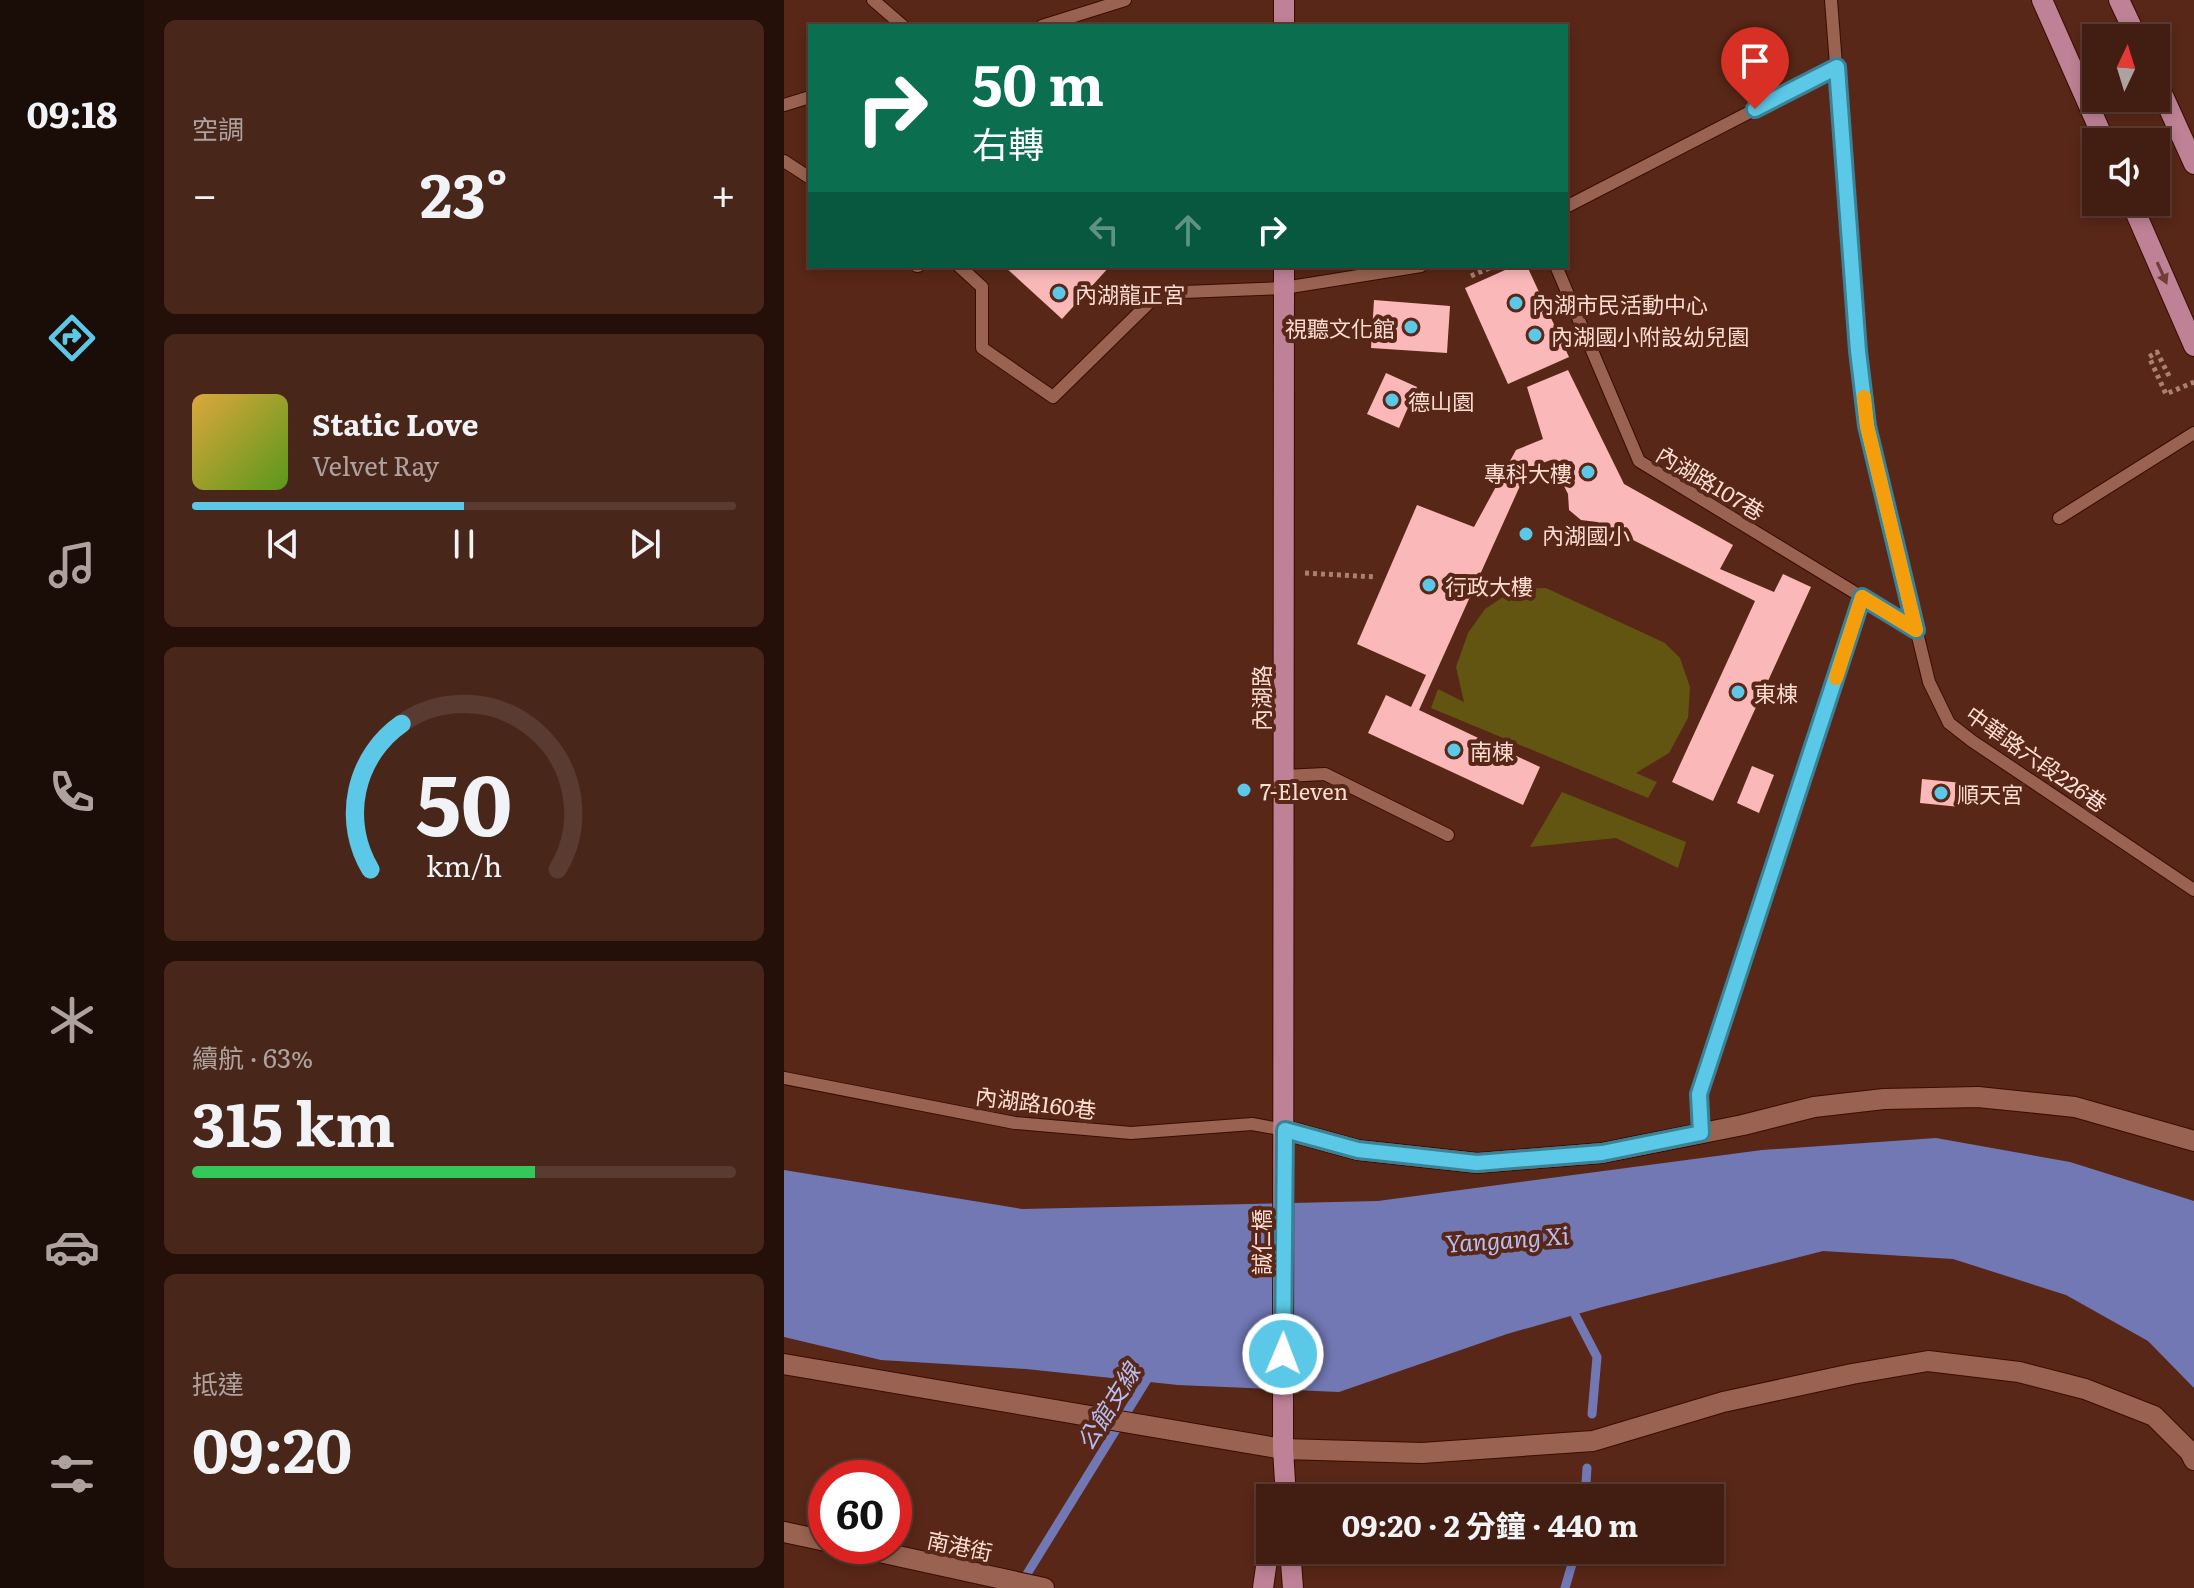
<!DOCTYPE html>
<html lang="zh-TW">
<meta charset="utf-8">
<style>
body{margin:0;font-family:Literata,"Noto Sans TC",serif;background:#49261a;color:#f1f3f6;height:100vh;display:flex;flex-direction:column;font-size:30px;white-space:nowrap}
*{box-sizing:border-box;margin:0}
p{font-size:26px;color:#aea29f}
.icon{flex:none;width:44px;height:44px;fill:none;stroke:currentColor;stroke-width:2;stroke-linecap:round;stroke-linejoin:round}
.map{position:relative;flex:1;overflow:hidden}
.drawer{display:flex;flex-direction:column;gap:20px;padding:20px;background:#241009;width:640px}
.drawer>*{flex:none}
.top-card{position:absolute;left:24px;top:24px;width:760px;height:244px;border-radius:0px;box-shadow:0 4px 12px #0003,0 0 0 2px #5a3b31;background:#0b6e4f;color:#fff;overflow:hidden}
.needle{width:52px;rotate:4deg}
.buttons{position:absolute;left:1298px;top:24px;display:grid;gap:16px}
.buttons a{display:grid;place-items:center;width:88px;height:88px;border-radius:0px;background:#421d11;box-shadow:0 4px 12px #0003,0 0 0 2px #5a3b31;font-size:40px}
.speed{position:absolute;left:24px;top:1460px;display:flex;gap:16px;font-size:40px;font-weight:700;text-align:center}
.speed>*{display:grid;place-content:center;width:104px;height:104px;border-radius:50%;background:#421d11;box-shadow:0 4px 12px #0003,0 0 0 2px #5a3b31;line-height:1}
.speed .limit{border:12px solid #d22;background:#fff;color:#111}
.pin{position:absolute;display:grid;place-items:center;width:68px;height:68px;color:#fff;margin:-82px -34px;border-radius:50% 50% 50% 0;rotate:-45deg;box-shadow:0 0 8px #0007}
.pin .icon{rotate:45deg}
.me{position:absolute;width:88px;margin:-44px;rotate:1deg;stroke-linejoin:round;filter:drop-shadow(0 0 6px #0008)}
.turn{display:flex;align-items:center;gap:28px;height:168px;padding:0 32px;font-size:36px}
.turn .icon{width:104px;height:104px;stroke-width:2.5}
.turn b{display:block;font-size:56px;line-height:68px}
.lanes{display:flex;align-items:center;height:76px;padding:0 32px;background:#0003;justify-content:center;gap:40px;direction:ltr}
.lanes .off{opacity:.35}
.big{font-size:60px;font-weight:700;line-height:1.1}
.drawer .widget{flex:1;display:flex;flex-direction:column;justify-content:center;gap:12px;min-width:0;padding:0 28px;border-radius:12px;background:#49261a}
.drawer .dial{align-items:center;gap:0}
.dial svg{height:208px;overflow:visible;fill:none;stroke:#5a3b31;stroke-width:7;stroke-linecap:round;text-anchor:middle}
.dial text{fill:#f1f3f6;stroke:none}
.song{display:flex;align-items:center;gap:24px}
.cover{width:96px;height:96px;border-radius:12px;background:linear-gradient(135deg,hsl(40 70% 55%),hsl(90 70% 35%))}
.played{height:8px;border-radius:4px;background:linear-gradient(90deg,#5ac8e6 50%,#5a3b31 50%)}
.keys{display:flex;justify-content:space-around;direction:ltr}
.heat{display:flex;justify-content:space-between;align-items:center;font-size:44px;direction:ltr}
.charge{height:12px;border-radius:6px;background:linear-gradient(90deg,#34c759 63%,#5a3b31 0)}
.trip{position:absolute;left:472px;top:1484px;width:468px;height:80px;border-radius:0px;background:#421d11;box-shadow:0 4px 12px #0003,0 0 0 2px #5a3b31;font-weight:700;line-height:80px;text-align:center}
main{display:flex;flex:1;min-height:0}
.menu{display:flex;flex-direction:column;width:144px;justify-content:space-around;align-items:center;background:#1a0c07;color:#aea29f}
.menu .icon{width:56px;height:56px}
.menu .current{color:#5ac8e6}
.menu b{font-size:36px;color:#f1f3f6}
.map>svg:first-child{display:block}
.green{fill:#615511}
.water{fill:#7278b4}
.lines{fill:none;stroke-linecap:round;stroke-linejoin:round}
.stream{stroke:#7278b4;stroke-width:9}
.building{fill:#fab8b9}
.lane-casing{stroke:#3b0c00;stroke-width:14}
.street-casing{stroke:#3b0c00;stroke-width:22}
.primary-casing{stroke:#3b0c00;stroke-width:22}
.path{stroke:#a98073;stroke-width:5;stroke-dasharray:4 4;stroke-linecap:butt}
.lane{stroke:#996251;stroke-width:12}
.street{stroke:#996251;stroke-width:20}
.primary{stroke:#be8195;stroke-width:20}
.oneway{fill:#723e36}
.route-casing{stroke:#3a8296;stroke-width:20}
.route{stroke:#5ac8e6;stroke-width:14}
.slow{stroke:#f59e0b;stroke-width:14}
.poi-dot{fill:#5ac8e6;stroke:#582717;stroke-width:3}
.labels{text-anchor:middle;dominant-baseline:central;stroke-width:8;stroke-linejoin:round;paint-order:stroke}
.poi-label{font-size:22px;fill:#fdddd3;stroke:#582717;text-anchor:start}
.street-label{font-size:22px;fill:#fdddd3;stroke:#582717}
.water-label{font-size:24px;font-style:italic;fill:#b7bef1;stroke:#582717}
</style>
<main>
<nav class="menu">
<b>09:18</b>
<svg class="icon current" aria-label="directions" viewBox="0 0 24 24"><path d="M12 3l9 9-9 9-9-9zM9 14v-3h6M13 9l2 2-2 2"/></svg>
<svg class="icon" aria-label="music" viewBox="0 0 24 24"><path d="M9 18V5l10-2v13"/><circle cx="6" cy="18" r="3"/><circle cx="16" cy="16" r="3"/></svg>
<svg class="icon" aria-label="phone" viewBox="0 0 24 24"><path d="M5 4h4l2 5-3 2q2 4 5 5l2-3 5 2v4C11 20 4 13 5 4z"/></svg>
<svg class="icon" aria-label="climate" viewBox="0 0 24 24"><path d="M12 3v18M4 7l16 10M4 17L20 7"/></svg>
<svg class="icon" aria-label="car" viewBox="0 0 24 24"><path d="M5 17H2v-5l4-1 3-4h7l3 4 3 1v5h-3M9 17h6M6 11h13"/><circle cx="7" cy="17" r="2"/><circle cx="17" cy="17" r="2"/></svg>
<svg class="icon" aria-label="filters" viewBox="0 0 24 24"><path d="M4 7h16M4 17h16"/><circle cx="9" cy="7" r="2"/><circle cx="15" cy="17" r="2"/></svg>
</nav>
<section class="drawer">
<div class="widget"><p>空調</p>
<div class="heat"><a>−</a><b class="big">23°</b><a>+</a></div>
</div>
<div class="widget">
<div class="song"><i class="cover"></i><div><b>Static Love</b><p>Velvet Ray</p></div></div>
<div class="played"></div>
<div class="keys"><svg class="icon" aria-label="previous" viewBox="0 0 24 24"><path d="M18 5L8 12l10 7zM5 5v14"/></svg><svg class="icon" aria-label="pause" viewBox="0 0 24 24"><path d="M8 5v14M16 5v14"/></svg><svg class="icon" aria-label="next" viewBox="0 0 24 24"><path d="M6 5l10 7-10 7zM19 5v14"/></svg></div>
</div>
<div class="widget dial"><svg viewBox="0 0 100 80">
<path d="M14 69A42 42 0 1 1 86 69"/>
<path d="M14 69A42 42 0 0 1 26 13" stroke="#5ac8e6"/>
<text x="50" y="56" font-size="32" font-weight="700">50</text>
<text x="50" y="72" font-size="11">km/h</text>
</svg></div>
<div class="widget"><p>續航 · 63%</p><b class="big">315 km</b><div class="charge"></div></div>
<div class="widget"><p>抵達</p><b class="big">09:20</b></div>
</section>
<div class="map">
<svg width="1410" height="1588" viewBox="0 0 1410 1588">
<rect width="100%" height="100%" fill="#582717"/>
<g class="green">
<path d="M762,588L881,643L896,658L906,687L904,718L885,753L852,773L873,782L864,798L647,708L654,689L680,702L672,667L684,633L701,609L731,589Z"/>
<path d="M778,792L902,842L894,868L832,838L746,847Z"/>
</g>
<path class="water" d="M1152,1138L1286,1162L1410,1201V1388L1364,1341L1282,1295L1169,1259L1039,1251L818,1307L723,1334L555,1392L394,1385L242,1369L97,1360L0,1337V1170L238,1209L594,1201L978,1150Z"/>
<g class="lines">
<g class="stream">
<path d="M786,1305L813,1357L808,1414"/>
<path d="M801,1498L803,1468"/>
<path d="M238,1582L367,1373"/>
<path d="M781,1588L792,1550"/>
</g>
</g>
<g class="building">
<path d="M220,266H326L278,319Z"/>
<path d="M730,266H743L785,357L724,384L681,288Z"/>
<path d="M590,300L666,306L663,353L587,348Z"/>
<path d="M784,370L840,484L949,545L936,569L990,592L999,574L1027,587L929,801L888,782L971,601L813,522L797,520L785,510L784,494L767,460L744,468L635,710L756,767L739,805L584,733L602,695L627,707L642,675L573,644L633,505L690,527L732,450L759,439L743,387Z"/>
<path d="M602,373L633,387L615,428L583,414Z"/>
<path d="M968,766L990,775L975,813L953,803Z"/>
<path d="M1138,779L1178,783L1176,807L1136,803Z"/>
</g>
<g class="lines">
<g class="lane-casing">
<g id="lane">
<path d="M89,0L119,26"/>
<path d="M1047,0L1074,351L1083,426L1145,682L1165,723L1188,741L1410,890"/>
<path d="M258,26L341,0"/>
<path d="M0,105L26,97"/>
<path d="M0,161L26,178"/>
<path d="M782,207L1053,67"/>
<path d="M133,266H134"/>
<path d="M175,266L198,287V348L269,397L375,293L500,288L637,266"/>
<path d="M772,266L855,461L1132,630"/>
<path d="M1275,518L1410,433"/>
<path d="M500,776L541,774L664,835"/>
<path d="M0,1078L231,1123L347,1133L468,1124L501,1130"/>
<path d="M917,1133L915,1094L1078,597"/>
</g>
</g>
<g class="street-casing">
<g id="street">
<path d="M501,1130L574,1150L693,1163L818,1153L959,1125L1030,1107L1100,1099L1194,1097L1291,1107L1410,1141"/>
<path d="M0,1364L499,1449L638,1453L809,1441L939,1402L1068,1374L1144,1361L1235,1372L1301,1389L1370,1416L1406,1452L1410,1460"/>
<path d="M0,1532L42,1541"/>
<path d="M68,1546L260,1588"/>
</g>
</g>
<g class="primary-casing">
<g id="primary">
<path d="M1258,0L1321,142"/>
<path d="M1335,0L1353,38"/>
<path d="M500,26V0"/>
<path d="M1372,80L1410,164"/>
<path d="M1347,202L1410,346"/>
<path d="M500,266L499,1449L502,1498"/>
<path d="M506,1550L509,1588"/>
<path d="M479,1588L486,1539"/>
</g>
</g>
<g class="path">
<path d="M687,276L710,266"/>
<path d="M1385,376L1373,352L1365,357L1382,394L1410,382"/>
<path d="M521,573L592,577"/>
</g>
<use href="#lane" class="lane"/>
<use href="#street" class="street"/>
<use href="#primary" class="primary"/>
</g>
<defs><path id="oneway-solid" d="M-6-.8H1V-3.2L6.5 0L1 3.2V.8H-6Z" transform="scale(2)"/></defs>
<use class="oneway" href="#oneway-solid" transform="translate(1378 273) rotate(66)"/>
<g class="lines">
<g class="route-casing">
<path id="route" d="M499,1354L501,1130L574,1150L693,1163L818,1153L917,1133L915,1094L1078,597L1132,630L1083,426L1074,351L1053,67L971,109"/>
</g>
<use href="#route" class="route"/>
<path class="slow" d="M1052,678L1078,597L1132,630L1083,426L1080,397"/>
</g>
<g class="poi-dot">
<circle cx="275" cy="293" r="8"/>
<circle cx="732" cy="303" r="8"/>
<circle cx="627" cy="327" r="8"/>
<circle cx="751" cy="335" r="8"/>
<circle cx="608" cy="400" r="8"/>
<circle cx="804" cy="472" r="8"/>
<circle cx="742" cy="534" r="8"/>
<circle cx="645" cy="585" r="8"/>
<circle cx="954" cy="692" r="8"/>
<circle cx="670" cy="750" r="8"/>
<circle cx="460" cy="790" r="8"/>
<circle cx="1157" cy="793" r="8"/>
</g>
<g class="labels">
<g class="poi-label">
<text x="291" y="293">內湖龍正宮</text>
<text x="748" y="303">內湖市民活動中心</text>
<text x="611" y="327" text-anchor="end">視聽文化館</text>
<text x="767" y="335">內湖國小附設幼兒園</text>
<text x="624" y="400">德山園</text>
<text x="788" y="472" text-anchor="end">專科大樓</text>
<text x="758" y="534">內湖國小</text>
<text x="661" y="585">行政大樓</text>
<text x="970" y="692">東棟</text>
<text x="686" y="750">南棟</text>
<text x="476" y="790">7-Eleven</text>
<text x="1173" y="793">順天宮</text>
</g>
<g class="street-label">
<text transform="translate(927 482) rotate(31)">內湖路107巷</text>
<text transform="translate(476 698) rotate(-90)">內湖路</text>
<text transform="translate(1253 758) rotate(35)">中華路六段226巷</text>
<text transform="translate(252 1102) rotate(7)">內湖路160巷</text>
<text transform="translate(476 1242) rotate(-90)">誠仁橋</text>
<text transform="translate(176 1545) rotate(12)">南港街</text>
</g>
<g class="water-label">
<text transform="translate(723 1238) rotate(-4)">Yangang Xi</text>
<text transform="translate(323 1406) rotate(-58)">公館支線</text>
</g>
</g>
</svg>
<div class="buttons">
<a><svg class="needle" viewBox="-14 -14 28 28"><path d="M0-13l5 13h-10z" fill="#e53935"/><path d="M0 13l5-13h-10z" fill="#aea29f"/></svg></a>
<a><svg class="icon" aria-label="sound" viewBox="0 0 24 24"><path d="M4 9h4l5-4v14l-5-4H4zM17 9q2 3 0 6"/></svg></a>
</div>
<div class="speed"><div class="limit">60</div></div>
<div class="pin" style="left:971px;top:109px;background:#d93025"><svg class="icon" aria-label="arrive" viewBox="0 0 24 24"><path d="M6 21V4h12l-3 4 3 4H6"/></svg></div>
<svg class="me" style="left:499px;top:1354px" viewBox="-20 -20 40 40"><circle r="17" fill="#5ac8e6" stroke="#fff" stroke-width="3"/><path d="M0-11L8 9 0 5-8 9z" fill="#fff"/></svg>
<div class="trip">09:20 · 2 分鐘 · 440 m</div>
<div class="top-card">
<div class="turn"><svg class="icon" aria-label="right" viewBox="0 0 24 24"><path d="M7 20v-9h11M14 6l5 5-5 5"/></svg><div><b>50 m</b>右轉</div></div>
<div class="lanes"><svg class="icon off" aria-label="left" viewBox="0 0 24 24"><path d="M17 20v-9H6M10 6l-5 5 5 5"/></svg><svg class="icon off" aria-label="ahead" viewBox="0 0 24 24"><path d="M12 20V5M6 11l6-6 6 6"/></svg><svg class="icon" aria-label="right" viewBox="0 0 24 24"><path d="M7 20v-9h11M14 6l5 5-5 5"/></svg></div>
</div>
</div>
</main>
